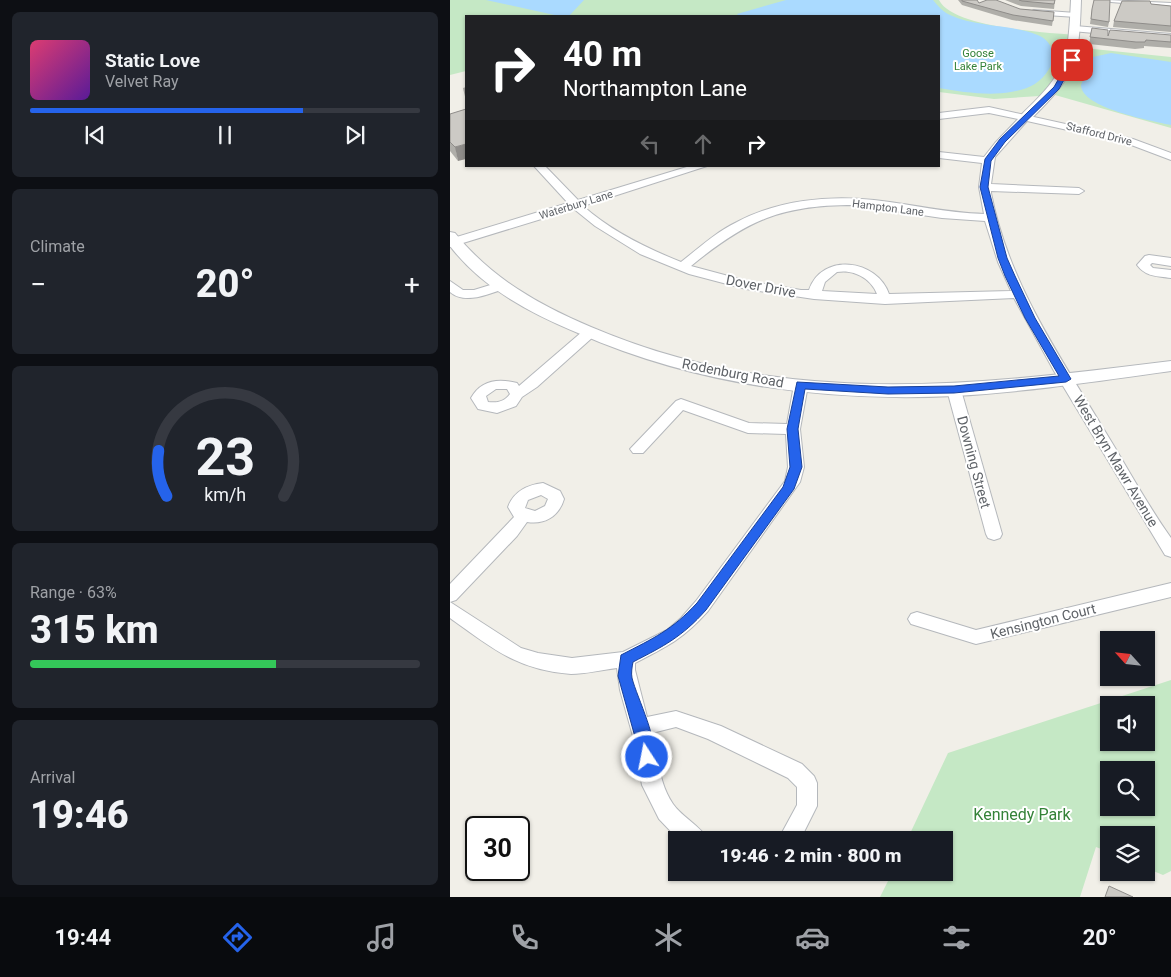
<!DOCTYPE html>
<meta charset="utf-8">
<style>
body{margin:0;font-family:Roboto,sans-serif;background:#20242c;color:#f1f3f6;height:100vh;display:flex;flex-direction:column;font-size:19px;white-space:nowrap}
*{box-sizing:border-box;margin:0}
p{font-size:16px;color:#9ea1a6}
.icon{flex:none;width:28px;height:28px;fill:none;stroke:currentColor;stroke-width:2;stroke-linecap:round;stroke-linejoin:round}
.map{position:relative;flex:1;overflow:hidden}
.panel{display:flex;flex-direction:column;gap:12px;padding:12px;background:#0d0f14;width:450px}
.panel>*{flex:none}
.banner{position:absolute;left:15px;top:15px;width:475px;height:152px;border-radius:0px;box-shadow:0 1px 4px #0004;background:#202124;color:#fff;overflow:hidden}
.needle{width:32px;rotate:297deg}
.controls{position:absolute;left:650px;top:631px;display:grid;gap:10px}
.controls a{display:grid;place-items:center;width:55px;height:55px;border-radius:0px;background:#171b24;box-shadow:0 1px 4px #0004;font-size:25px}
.speed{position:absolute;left:15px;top:816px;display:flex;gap:10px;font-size:25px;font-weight:700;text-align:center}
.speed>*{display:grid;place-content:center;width:65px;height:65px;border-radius:50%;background:#171b24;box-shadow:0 1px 4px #0004;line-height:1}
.speed .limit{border:2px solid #111;border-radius:8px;background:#fff;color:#111}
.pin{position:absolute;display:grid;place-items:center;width:42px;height:42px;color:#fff;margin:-21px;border-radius:10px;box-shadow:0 2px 8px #0006}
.me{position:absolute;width:55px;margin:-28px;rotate:349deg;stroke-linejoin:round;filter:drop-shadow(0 0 4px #0008)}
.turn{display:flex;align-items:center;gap:18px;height:105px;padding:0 15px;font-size:22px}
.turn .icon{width:65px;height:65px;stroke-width:2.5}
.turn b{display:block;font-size:35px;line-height:42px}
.lanes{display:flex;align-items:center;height:48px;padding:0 15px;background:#0003;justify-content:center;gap:25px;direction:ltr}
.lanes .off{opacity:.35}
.big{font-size:38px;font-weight:800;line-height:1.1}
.panel .card{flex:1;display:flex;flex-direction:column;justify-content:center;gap:8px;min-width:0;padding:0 18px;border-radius:8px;background:#20242c}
.panel .dial{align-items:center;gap:0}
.dial svg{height:130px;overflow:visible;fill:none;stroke:#363941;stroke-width:7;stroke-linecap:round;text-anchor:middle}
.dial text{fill:#f1f3f6;stroke:none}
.song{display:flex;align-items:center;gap:15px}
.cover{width:60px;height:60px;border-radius:8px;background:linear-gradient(135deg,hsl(340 70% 55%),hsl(270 70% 35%))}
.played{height:5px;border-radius:2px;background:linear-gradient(90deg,#2563eb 70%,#363941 70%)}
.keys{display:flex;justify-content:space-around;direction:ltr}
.heat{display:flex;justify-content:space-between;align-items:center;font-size:28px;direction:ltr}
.charge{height:8px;border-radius:4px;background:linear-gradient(90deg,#34c759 63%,#363941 0)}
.trip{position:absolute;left:218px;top:831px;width:285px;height:50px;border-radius:0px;background:#171b24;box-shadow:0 1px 4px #0004;font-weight:800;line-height:50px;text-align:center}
.menu{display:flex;height:80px;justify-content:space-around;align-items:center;background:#090b0e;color:#9ea1a6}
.menu .icon{width:35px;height:35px}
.menu .selected{color:#2563eb}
.menu b{font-size:22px;color:#f1f3f6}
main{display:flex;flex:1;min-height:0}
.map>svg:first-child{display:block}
.green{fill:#c5e8c5;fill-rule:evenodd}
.water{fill:#aadaff}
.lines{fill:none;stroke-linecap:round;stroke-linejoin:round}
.minor-casing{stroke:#b5b8bc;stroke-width:2}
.tertiary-casing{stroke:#b5b8bc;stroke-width:2}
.minor{fill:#fff;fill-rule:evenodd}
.tertiary{fill:#fff;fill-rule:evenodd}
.wall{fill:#afaea9}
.shaded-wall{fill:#8f8d8a}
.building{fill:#cccac5;stroke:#8f8d8a}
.route{fill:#2563eb;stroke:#184099}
.labels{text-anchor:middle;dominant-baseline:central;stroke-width:4;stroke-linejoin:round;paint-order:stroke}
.far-park-label{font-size:11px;fill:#348238;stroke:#fff}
.far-street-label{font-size:11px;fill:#5f6368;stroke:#fff}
.street-label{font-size:14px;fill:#5f6368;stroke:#fff}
.near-park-label{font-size:16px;fill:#348238;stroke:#fff}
</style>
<main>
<section class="panel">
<div class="card">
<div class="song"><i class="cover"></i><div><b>Static Love</b><p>Velvet Ray</p></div></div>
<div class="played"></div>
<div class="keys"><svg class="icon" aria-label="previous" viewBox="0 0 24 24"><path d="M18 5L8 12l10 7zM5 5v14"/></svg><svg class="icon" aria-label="pause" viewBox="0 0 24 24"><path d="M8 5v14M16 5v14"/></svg><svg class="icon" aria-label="next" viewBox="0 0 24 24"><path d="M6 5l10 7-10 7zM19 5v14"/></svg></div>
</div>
<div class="card"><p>Climate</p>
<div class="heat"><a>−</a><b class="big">20°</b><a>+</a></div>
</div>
<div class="card dial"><svg viewBox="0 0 100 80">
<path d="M14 69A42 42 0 1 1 86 69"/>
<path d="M14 69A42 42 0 0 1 9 41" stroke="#2563eb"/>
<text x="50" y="56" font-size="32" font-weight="700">23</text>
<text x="50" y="72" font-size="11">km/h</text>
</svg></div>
<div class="card"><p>Range · 63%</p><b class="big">315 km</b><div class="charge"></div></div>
<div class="card"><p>Arrival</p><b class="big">19:46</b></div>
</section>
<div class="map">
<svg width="721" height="897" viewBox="0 0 721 897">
<rect width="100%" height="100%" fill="#f1efe8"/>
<g class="green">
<path d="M0,0H489C503,28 595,32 625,35L624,47L721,57V128L605,95L544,99L489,92V16H16V71L0,75Z"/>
<path d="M721,680V871L713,875L696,868V835H659V852L646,847L630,897H430L442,873L494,872V840H457L498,753ZM659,705H696V742H659ZM659,770H696V808H659Z"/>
</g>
<g class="water">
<path d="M36,0H134L119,16H109Z"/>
<path d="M336,0H483C488,6 493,12 500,15C528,28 564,24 590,36C603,42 606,58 599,69C590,84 578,89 561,92C539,96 511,92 489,88V16H289L287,14Z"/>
<path d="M661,53L721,62V125C702,121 631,108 631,85L643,57Z"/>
</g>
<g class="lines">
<g class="minor-casing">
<g id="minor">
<path d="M657,0L721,3V7L661,2Z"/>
<path d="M584,10L626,13L630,15L626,17L581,14L580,12Z"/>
<path d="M625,26L721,34V40L622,31V27Z"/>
<path d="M539,107L683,139L721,153V160L676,143L577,121L545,157L541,184L629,188L634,191L629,194L541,191V193C558,281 607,352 653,428C676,465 696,503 721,538V557L715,555L604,371L564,298L435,304L364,299L296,289L239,274L190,254L145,226L124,209L0,247V239L118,203L84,166H95L128,200L240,166H257L133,206C161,231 196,248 231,262C249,248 266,232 287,222C328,200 378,195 424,200C461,204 496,213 534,214L529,187L532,163L489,158V152L534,157L545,143L568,119L539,113L489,119V113ZM404,205L492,218L535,221L548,262L561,291L439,294C427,259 372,252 359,290H351L297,281L241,266C297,220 331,205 404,205ZM387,272C403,269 421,278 427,294L372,291L375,282Z"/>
<path d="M699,255L721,258V266L702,263L700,265L703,268L721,270V278C707,276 696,277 687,265L695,256Z"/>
<path d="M0,281L13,290H24L50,282L56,286L54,289C38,294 15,305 0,292Z"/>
<path d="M138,330L145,334L143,337L87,387L72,397L66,406L47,413L28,409L21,398C31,380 48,378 67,383L69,386L133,331ZM46,389H57L60,394C54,402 47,403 38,402L36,396Z"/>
<path d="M351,381L358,385L350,429L354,467L350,482L258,611C233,639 218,646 185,663V670L197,717L226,711L271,726L352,764L364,776L367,783V806L350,840H328L347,805V787L338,778L258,739L226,727L202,733C209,758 208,782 223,804C232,817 251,826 258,840H229L209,819L192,785L184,740L170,690L167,668C152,670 135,674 121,674C67,670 42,648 0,618V602L71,648L88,653L122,658L173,652L217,630L231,618L246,601L335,481L338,467L336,434L298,433L233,410L193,453H183L180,449L226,401L231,399L299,423L337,424L344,385Z"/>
<path d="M504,385L511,390L552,534L550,538L544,540L538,538L536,534L497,390Z"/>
<path d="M93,483L110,491L114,499C109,516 95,525 77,522L67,536L6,600L0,602V584L64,517L58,507C64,491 77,485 93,483ZM91,495L98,499L95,506L85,511L75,508L78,500Z"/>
<path d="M721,583V597L526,644L461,624L458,619L461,614L467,612L526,630Z"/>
</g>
</g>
<g class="tertiary-casing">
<g id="tertiary">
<path d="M621,0H631C629,63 626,75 580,120H572L570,117L572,114C617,71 618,61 621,0Z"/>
<path d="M0,232L5,233C41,278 89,305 141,327C333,409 521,386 721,361V371C649,381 577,392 505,396C377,402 246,385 128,333C80,313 32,288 0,246Z"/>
</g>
</g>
<use href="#minor" class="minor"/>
<use href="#tertiary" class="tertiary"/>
</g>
<g class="wall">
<path d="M508,0H527L529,3L570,9L604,12L602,26L562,20L512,5Z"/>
<path d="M555,0H605L604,9L571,6Z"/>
<path d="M701,4L721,6V32L663,27L664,21Z"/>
<path d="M642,9L659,22L658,27L640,24Z"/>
<path d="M642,28L658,36L721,35V48L694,46V48L685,49L639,44Z"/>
<path d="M16,87V101L13,88Z"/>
<path d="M0,114L8,161L0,151Z"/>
</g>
<path class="shaded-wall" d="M16,144V159L8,161L5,147Z"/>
<g class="building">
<path d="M512,0H527L529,3L537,0H546L570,9L604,12L603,21L563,15L512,1Z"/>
<path d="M569,0H605L604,4L572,1Z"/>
<path d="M644,0H660L659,22L641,19L642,9Z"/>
<path d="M672,1H700L701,4L721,6V26L664,21Z"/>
<path d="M642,28L658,30V36L660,30L721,35V42L696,40L695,42H686L640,37Z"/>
<path d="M16,109V144L5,147L0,142V114Z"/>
<path d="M659,886L683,897H655Z"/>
</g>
<path class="route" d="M620,59L625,60L609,89L555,142L541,161L538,187L557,258L565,276L585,318L621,379L616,382L504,393L438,394L355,389L348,429L352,467L344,489L256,610C232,637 214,646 183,662C182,667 181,673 182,678C187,698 211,744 202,762L197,764L192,762L168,676L171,655C204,638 222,630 247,603L333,487L340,467L337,429L347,382L438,387L504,386L609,376L575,318L555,276L548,258L530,187L535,159L550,139L604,87Z"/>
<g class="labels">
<g class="far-park-label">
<text x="528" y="53">Goose<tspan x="528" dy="13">Lake Park</tspan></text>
</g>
<g class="far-street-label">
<text transform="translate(649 134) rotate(14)">Stafford Drive</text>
<text transform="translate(126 205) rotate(-17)">Waterbury Lane</text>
<text transform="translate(438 208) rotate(7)">Hampton Lane</text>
</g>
<g class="street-label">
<text transform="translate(311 286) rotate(11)">Dover Drive</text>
<text transform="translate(283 373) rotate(11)">Rodenburg Road</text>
<text transform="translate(666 461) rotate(59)">West Bryn Mawr Avenue</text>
<text transform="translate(524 462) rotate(75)">Downing Street</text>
<text transform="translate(593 621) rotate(-14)">Kensington Court</text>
</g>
<g class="near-park-label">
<text x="572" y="814">Kennedy Park</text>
</g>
</g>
</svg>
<div class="controls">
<a><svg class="needle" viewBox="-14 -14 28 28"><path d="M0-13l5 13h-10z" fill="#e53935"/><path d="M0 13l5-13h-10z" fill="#9ea1a6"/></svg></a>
<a><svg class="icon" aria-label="sound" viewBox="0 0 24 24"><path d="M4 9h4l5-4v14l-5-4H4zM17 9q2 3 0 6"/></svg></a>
<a><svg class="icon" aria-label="search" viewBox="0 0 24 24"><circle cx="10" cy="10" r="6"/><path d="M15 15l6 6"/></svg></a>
<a><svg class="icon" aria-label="layers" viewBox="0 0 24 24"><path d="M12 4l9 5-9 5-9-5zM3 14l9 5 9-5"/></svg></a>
</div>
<div class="speed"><div class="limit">30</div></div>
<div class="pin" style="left:622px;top:60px;background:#d93025"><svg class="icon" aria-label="arrive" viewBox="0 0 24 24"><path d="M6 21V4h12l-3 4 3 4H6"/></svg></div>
<svg class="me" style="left:197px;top:757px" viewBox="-20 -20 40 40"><circle r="17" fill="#2563eb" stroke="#fff" stroke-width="3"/><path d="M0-11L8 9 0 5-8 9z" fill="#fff"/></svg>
<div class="trip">19:46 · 2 min · 800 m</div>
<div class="banner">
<div class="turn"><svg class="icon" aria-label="right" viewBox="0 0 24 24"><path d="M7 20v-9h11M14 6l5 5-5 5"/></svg><div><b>40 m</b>Northampton Lane</div></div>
<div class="lanes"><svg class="icon off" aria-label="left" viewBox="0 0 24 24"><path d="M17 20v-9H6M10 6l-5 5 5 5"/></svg><svg class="icon off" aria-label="ahead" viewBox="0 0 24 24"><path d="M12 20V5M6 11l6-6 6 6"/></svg><svg class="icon" aria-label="right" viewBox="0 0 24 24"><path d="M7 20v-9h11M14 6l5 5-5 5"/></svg></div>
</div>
</div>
</main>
<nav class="menu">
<b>19:44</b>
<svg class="icon selected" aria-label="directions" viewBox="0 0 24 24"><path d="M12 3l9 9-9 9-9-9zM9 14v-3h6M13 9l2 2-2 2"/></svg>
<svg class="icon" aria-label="music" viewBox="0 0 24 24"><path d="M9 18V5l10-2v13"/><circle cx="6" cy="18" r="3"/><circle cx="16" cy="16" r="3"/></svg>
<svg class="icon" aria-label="phone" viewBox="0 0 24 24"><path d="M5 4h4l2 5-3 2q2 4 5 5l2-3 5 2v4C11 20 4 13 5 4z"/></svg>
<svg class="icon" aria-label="climate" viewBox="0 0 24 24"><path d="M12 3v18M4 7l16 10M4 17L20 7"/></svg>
<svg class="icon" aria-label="car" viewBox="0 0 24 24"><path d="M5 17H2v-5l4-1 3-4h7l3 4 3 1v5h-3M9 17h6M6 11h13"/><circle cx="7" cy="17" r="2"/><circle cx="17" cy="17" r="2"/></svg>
<svg class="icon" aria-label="filters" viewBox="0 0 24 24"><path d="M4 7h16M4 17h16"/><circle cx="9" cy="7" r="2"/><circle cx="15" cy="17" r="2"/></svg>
<b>20°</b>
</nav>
